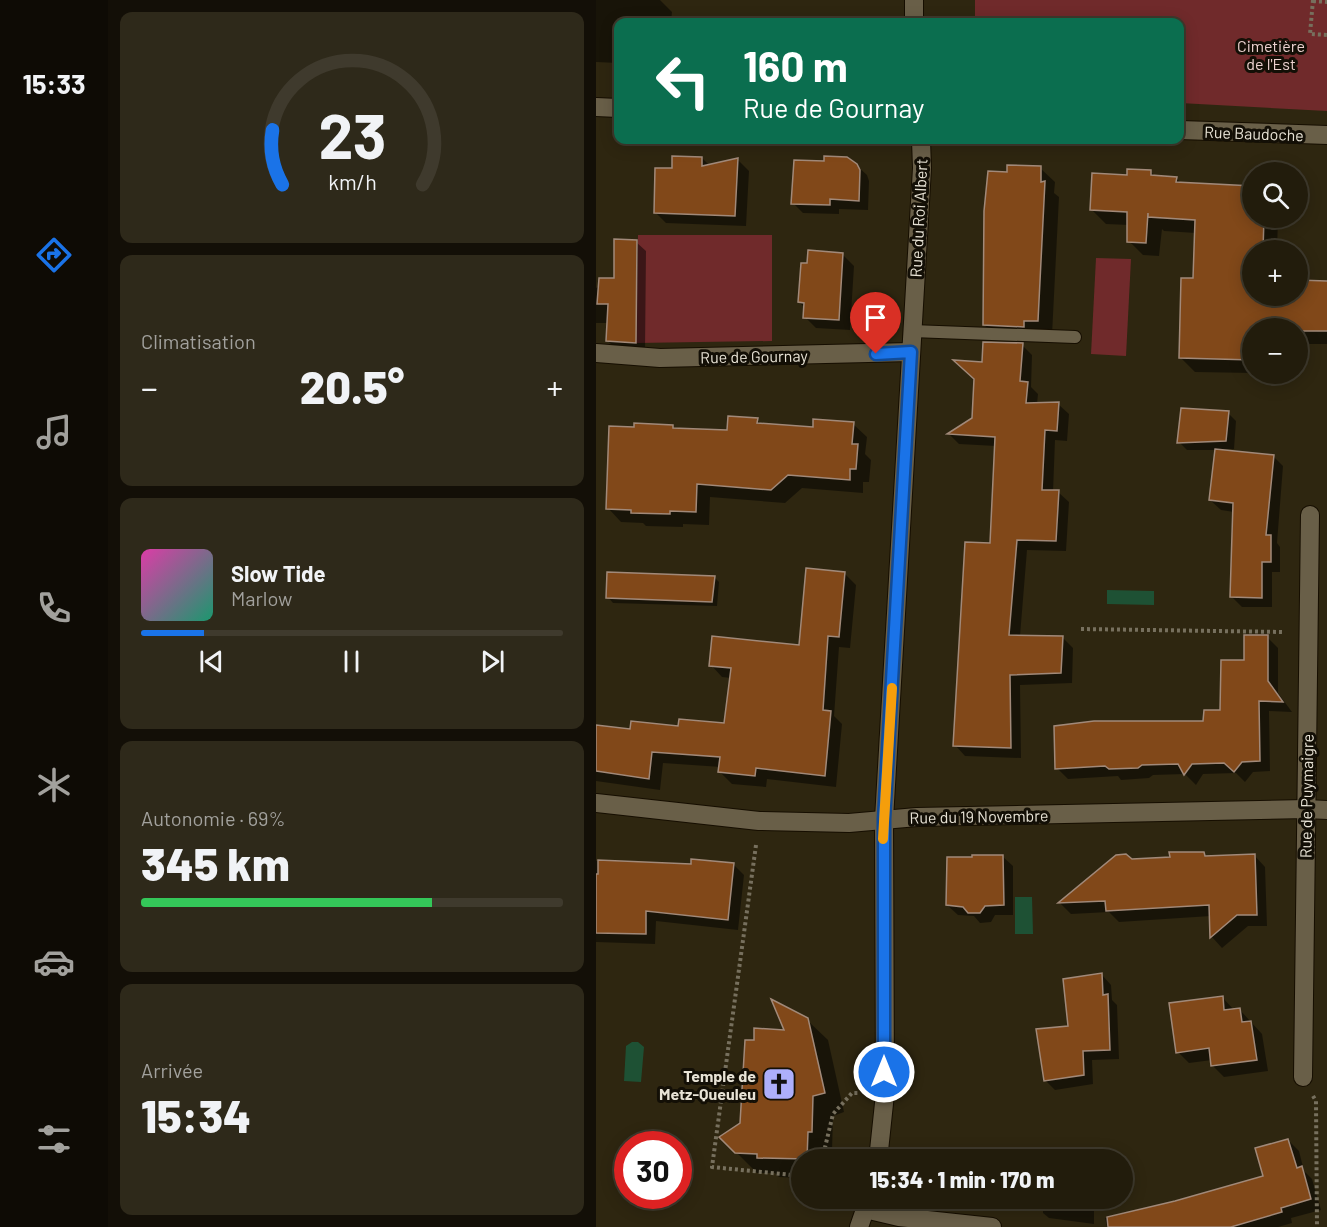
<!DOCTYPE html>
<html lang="fr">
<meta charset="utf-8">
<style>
body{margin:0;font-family:Barlow,sans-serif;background:#2e291a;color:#f1f3f6;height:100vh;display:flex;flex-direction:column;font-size:22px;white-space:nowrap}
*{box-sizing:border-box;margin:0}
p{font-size:20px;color:#a2a19d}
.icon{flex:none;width:33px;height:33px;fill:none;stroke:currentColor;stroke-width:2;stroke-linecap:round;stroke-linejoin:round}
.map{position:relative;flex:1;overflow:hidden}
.side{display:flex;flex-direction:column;gap:12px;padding:12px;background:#130f07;width:488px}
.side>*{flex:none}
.guide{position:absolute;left:18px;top:18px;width:570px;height:126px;border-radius:12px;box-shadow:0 3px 15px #0003,0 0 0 2px #3f3a2d;background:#0b6e4f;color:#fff;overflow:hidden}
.fabs{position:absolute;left:646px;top:162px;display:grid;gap:12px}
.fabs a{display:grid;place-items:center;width:66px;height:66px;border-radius:50%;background:#221c0c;box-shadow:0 3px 15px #0003,0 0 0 2px #3f3a2d;font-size:30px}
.speed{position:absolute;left:18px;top:1131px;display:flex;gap:12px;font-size:30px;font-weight:700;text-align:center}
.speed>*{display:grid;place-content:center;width:78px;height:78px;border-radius:50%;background:#221c0c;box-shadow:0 3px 15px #0003,0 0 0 2px #3f3a2d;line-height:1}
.speed .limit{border:9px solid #d22;background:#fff;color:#111}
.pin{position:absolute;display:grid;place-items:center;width:51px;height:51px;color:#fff;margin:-62px -26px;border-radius:50% 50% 50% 0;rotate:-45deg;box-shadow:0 0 6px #0007}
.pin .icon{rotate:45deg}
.me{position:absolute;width:66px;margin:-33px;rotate:0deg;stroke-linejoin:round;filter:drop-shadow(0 0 4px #0008)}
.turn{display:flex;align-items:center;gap:21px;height:126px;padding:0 30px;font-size:27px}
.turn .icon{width:78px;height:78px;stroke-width:2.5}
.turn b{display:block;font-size:42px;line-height:51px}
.big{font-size:45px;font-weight:800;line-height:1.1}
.side .tile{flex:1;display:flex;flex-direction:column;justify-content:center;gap:9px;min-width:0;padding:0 21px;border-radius:12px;background:#2e291a}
.side .dial{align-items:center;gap:0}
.dial svg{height:156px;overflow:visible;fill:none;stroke:#3f3a2d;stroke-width:7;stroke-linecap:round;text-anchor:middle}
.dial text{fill:#f1f3f6;stroke:none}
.song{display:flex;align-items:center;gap:18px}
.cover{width:72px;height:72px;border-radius:9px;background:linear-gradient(135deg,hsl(320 70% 55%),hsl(160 70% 35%))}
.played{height:6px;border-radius:3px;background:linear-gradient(90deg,#1a73e8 15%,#3f3a2d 15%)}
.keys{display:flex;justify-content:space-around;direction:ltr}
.heat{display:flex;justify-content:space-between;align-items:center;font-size:33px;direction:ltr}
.charge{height:9px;border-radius:4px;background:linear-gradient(90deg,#34c759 69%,#3f3a2d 0)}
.trip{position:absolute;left:195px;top:1149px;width:342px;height:60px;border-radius:30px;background:#221c0c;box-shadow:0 3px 15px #0003,0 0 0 2px #3f3a2d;font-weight:800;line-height:60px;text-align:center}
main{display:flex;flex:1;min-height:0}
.menu{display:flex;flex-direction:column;width:108px;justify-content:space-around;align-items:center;background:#0e0b05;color:#a2a19d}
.menu .icon{width:42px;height:42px}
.menu .current{color:#1a73e8}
.menu b{font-size:27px;color:#f1f3f6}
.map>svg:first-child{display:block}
.green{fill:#702a2b}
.water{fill:#1e5134}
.shadow{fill:#0007}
.building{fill:#814819;stroke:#a18979;stroke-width:1.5}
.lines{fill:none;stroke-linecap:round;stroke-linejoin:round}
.lane-casing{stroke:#160e00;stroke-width:14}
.street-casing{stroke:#160e00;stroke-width:20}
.path{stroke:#77705e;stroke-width:4;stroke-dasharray:3 3;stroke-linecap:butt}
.lane{stroke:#695f48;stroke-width:12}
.street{stroke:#695f48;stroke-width:18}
.route-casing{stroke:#114b97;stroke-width:15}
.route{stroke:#1a73e8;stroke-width:10}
.slow{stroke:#f59e0b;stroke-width:10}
.labels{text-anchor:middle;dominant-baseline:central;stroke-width:6;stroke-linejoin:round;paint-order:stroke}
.park-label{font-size:16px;fill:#edd2d0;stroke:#130f06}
.street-label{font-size:16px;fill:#e8e3d6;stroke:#130f06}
.poi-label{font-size:16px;font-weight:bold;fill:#e8e3d6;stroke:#130f06;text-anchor:end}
</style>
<main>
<nav class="menu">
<b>15:33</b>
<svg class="icon current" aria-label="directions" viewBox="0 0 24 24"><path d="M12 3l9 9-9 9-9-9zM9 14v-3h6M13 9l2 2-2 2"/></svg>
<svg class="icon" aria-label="music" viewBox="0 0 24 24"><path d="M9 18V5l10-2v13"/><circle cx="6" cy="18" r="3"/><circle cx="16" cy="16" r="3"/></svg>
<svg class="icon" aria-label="phone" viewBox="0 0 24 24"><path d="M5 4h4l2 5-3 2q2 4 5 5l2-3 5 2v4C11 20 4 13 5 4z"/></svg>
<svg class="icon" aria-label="climate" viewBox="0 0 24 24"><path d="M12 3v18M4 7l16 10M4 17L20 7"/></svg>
<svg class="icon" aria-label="car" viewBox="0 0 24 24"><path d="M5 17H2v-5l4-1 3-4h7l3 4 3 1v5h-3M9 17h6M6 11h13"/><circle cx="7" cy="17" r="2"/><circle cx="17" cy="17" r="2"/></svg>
<svg class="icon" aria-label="filters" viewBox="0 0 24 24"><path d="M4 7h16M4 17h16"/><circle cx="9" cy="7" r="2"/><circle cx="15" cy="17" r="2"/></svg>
</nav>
<section class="side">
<div class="tile dial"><svg viewBox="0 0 100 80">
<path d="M14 69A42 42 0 1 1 86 69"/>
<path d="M14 69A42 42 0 0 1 9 41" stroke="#1a73e8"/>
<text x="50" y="56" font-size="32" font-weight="700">23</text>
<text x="50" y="72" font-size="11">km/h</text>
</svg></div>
<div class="tile"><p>Climatisation</p>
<div class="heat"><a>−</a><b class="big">20.5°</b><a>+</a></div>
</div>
<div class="tile">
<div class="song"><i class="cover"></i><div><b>Slow Tide</b><p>Marlow</p></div></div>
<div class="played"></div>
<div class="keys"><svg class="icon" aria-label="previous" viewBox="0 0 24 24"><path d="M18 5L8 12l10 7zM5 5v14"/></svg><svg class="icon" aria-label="pause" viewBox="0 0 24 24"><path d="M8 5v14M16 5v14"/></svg><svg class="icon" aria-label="next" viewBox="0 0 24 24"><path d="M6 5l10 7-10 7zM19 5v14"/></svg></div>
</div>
<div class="tile"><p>Autonomie · 69%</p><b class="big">345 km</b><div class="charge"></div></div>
<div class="tile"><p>Arrivée</p><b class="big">15:34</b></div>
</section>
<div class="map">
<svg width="732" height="1227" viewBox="0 0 732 1227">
<rect width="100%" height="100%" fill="#2e2610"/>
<g class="green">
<path d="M379,0H731V111L584,103V22H379Z"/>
<path d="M42,235H176V341L40,343Z"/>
<path d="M500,258L535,259L530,356L495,354Z"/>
</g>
<g class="water">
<path d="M511,590L558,591V605L511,604Z"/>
<path d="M419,897H436L437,934H419Z"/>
<path d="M36,1042H42L48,1047L45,1082L28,1081L30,1046Z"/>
</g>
<g class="shadow">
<path d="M0,0H64L76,12L75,22H22V63L0,62Z"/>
<path d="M106,158L114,166L142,160L153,171L150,226L70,223L59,212L78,170Z"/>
<path d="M260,165L271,175L273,181L272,210L243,209V214L207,213L197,203Z"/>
<path d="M444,168L459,182L458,193L463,197L456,335L403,339L388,325L412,173Z"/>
<path d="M555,172L560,177L580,178L586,184L657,188V218H682L681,250H657V296H702V282H732V344H702V328H657V373L599,372L585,358L598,280L600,233L568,231L566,229L563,256L547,255L533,241V225L510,224L496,210L533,176Z"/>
<path d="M40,242L50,251L49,351L20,349L11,340L12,323H0V288L19,280Z"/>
<path d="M247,255L258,266L254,330L220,328L209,317V308L203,302Z"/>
<path d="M426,345L436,355L435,387L442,394L441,404H462L473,414L471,441L459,440L457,492H462L473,502L470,551L431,550L424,636L466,637L477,648L476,683L424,685L425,758L369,756L359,745L395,545L400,446L363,444L354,435L378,419L388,363Z"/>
<path d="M632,413L640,421L638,449H626V452L677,456L687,466L681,543L684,547V572H676V607H646L636,597L638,512L625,510L614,500L620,450H591L583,442Z"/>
<path d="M161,420L166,425L218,429L257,424L271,437L269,454L275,460L273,482H267V493L206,488L189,503L114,497L113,525L87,524V527L50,526L47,523L25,522L12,508L76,426L79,430L132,432Z"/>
<path d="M248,573L260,585L254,648L243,647L238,716L246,724L240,787L171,779L170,787L136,784L124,772L125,767L67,763L64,790L0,781V727L36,731L129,724L135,678L126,677L115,665L204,646Z"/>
<path d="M118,577L123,582L121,606L17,603L12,597Z"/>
<path d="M671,637L682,648V693L696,712L673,711L674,771L657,772L649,782L640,773L607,774L600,785L589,774L557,775L553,778L525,780L522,776L472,779L461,768L608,722L626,711L649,661Z"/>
<path d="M608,854L611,857L658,855L669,867L671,926H652L626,948L616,937L615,916L523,922L513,912L475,914L464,903L521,856L535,860L575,858Z"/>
<path d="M406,856L417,866V915H399L395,922L384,923L378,916L362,915L351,905Z"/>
<path d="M0,861L96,865L137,864L148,875L142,930L60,921L59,944L0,942Z"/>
<path d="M506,975L515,985L516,1000L521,1005L523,1059L496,1060L497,1084L459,1090L450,1081L473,1027Z"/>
<path d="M626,997L638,1010H644L666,1034L672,1071L628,1077L617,1066L616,1060L593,1063L582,1052Z"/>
<path d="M211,1020L232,1040L248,1112L237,1116L236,1151H232L231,1160H206V1178L183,1177L179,1173H161L125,1137L145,1124L159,1042L190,1031Z"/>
<path d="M692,1140L703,1151L708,1171L716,1179L725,1210L695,1218L696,1223L682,1227H511L509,1218L579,1203L669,1177Z"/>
<path d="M351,1152H398L405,1160H351Z"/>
<path d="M339,1198H421V1201H342Z"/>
<path d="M447,1198H498V1224L453,1218L447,1213Z"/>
</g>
<g class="building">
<path d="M76,156L106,157V166L142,158L139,216L58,213L59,168H76Z"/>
<path d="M228,156L251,157L261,164L264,170L263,201L234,199V205L195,204L198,160L228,161Z"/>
<path d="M411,165L445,166V182L449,181L442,321H428V327L387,325L388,211L392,171L411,172Z"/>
<path d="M531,169L555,170V175L581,177L580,182L657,186V218H668L667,250H657V296H702V280L732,281V331H702V328H657V360L583,358L585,278H597L599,220L552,217V213L550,243L531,242V212L494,210L496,173L531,175Z"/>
<path d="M18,239L41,240L40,343L10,341L12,304H1L3,278H18Z"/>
<path d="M212,250L247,253L243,320L207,318L208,303L202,302L205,263H211Z"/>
<path d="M387,342L427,343L424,381L432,382L430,403L463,402L461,431L449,430L446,490H463L460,541L421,540L413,635L467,636L465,673L414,675L415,748L357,746L369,542L394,543L399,437L351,434L376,418L378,379L357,360L386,362Z"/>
<path d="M585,408L633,411L630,441L581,443Z"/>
<path d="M132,416L162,418L161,423L217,427V419L258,422L256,444H262L260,469H254V480L192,475L175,490L101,484L100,512L74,511V514L35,513V510L10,509L13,426L38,427V423L77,425V428L131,430Z"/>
<path d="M619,449L678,455L670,535H675V562H666V598L634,597L637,503L613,500Z"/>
<path d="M210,568L249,572L243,637L232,636L227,710L235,711L229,776L160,768L159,776L122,772L124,757L56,752L53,779L0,771V725L34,729L35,721L82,726L83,719L128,723L135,668L113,666L116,636L203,645Z"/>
<path d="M11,572L119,576L116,602L10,598Z"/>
<path d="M648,635H672V681L687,702L663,701L664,761L646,762L638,772L628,763L596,764L588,775L582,764L546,765L542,768L513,769L509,766L459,769L458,726L498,721H607L608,710H624L625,660H648Z"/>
<path d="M573,852H608L609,856L659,854L661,915H641L614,938L613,905L510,911L509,901L462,903L520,855L530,854L536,859L574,857Z"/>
<path d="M376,855H407L408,905L389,906L384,913H372L367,907L350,905L351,857H376Z"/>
<path d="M95,859L138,863L132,920L50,911V934L0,933V874H2V860L95,864Z"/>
<path d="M506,973L507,995L512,994L514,1050L487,1051L488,1075L448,1081L440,1029L472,1026L467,979Z"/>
<path d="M627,996L628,1010L644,1008L646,1022L655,1021L661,1060L615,1066L613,1048L580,1053L573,1003Z"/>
<path d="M175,999L212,1018L229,1093L217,1096L216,1132H212L211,1159L161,1158V1154L139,1153L123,1137L144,1123L149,1040H158V1028L188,1030Z"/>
<path d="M692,1139L701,1168L706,1166L715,1199L685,1208L686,1212L635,1227H512L511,1217L579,1201L667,1176L659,1148Z"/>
</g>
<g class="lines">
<g class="lane-casing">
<path id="lane" d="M316,331L479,337"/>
</g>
<g class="street-casing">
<g id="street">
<path d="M318,0V22"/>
<path d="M0,107L22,108"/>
<path d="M584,130L732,135"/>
<path d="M0,353L64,358L315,352"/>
<path d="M0,803L163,821L253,823L321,817L710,809L732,810"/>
<path d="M707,1077L714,515"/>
<path d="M282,1160L289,1094L288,819L326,168L325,140"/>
<path d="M269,1209L303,1217L396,1227"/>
<path d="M263,1227L273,1198"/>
</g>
</g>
<g class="path">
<path d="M717,0L714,34L732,35"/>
<path d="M717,1L732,2"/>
<path d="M485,629L688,632"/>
<path d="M160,845L116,1167L206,1176"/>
<path d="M717,1096L720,1101L721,1227"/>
<path d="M226,1160L237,1114L256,1093H264"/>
</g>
<use href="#lane" class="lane"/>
<use href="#street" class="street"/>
</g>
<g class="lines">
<g class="route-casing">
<path id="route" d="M280,354L315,352L288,819V1072"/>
</g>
<use href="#route" class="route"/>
<path class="slow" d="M287,839L296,688"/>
</g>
<defs>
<g id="church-square" transform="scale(1.725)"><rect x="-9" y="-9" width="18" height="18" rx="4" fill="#adaffb" stroke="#130f06"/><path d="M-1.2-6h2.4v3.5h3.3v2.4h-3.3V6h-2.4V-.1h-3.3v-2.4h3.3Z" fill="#111"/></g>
</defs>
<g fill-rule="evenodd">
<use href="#church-square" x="183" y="1084"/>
</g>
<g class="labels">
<g class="park-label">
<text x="675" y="45">Cimetière<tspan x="675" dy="18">de l'Est</tspan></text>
</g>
<g class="street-label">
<text transform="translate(658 133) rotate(2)">Rue Baudoche</text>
<text transform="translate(322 218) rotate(-87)">Rue du Roi Albert</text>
<text transform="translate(158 356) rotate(-1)">Rue de Gournay</text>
<text transform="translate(710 796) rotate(-89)">Rue de Puymaigre</text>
<text transform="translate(383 816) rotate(-1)">Rue du 19 Novembre</text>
</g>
<g class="poi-label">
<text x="160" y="1075">Temple de<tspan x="160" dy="18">Metz-Queuleu</tspan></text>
</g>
</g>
</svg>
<div class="fabs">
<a><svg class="icon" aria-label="search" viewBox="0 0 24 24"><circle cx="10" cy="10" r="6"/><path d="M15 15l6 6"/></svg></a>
<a>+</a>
<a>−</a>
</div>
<div class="speed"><div class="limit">30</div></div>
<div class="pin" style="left:280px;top:354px;background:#d93025"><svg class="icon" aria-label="arrive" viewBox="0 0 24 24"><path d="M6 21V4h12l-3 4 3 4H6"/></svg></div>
<svg class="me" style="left:288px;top:1072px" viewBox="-20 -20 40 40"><circle r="17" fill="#1a73e8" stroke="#fff" stroke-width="3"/><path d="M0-11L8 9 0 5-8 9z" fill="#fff"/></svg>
<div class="trip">15:34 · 1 min · 170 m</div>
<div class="guide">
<div class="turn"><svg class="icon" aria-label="left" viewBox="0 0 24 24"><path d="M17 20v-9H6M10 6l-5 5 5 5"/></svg><div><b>160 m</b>Rue de Gournay</div></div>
</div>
</div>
</main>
